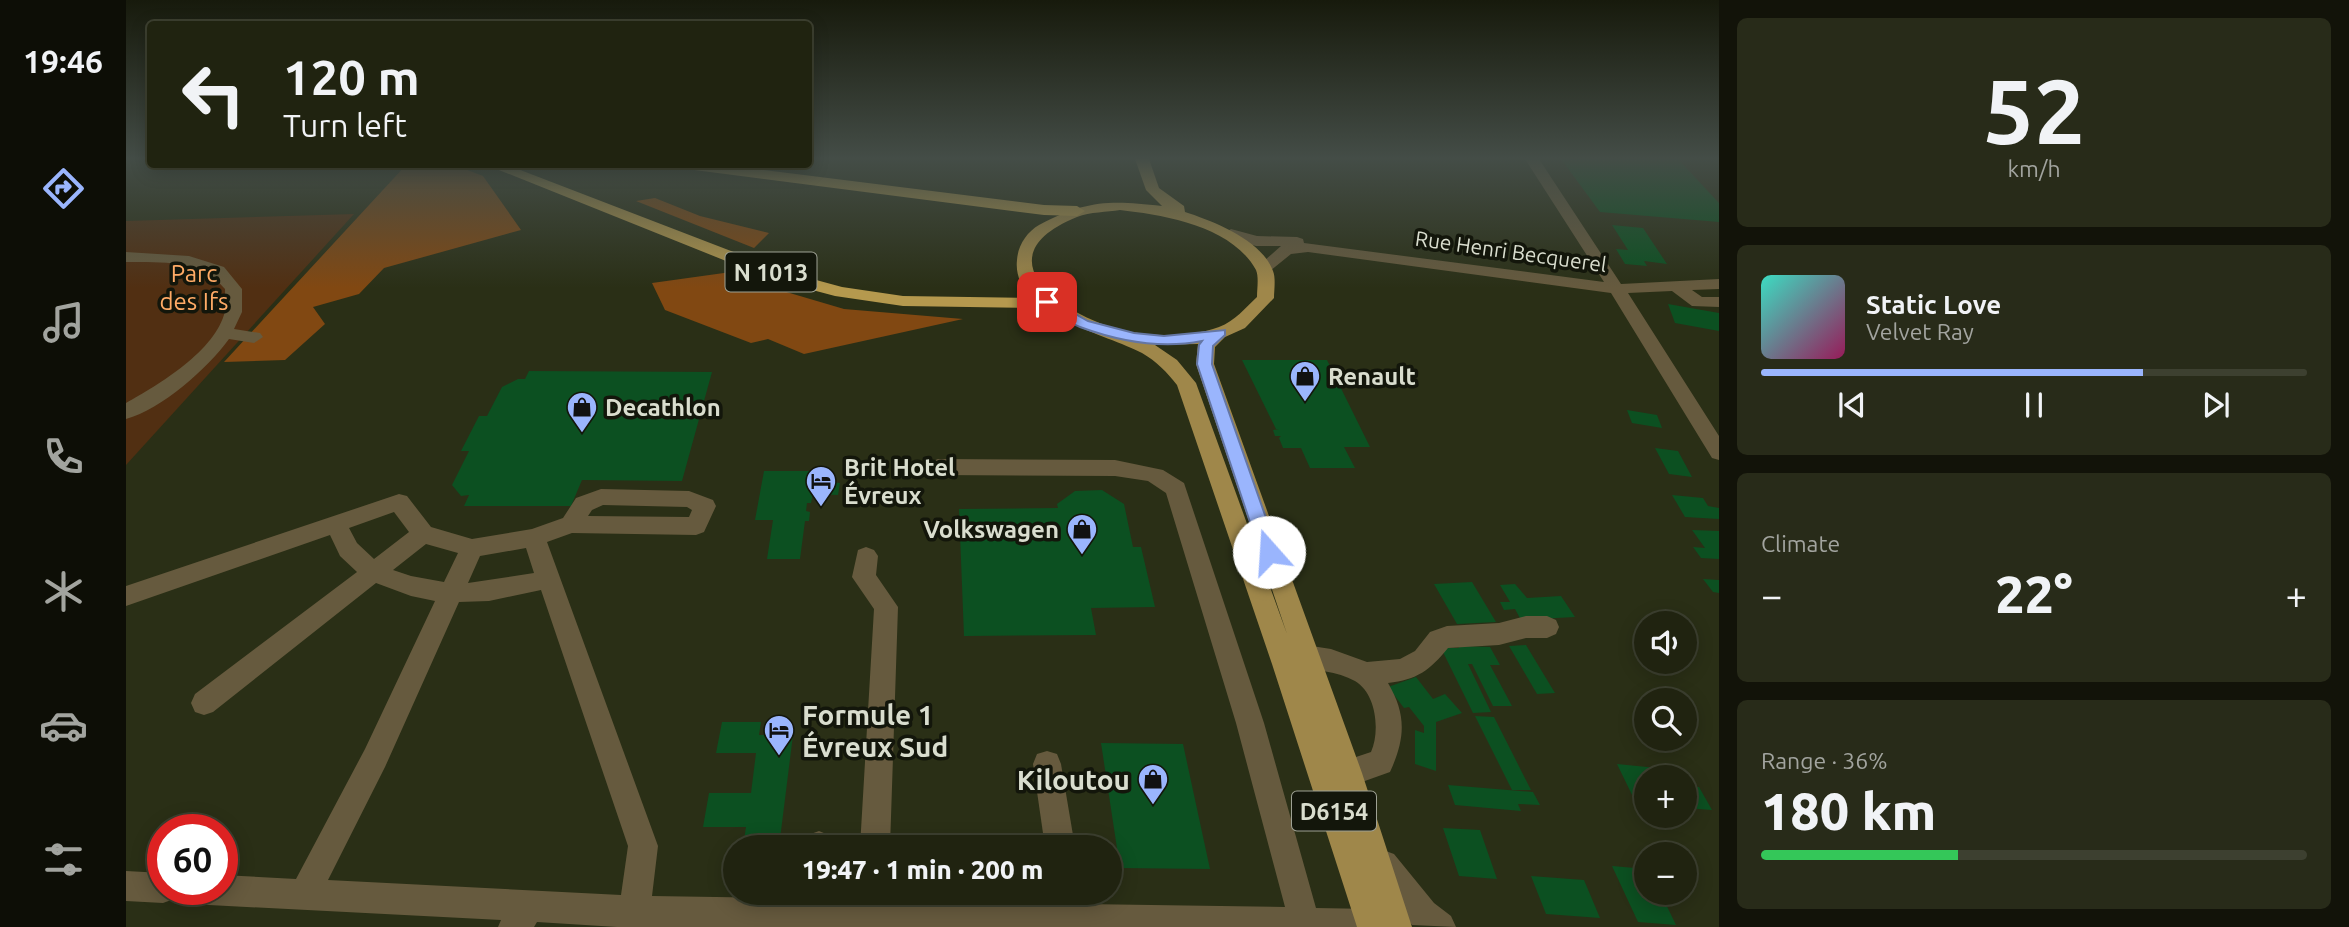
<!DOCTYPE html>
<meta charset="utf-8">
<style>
body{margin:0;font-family:Ubuntu,sans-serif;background:#282b19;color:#f1f3f6;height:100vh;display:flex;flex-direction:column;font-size:26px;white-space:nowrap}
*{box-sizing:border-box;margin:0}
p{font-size:23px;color:#a2a49f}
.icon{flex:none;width:38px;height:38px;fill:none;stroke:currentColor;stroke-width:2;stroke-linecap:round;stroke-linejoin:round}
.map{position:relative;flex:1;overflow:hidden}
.sheet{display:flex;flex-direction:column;gap:18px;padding:18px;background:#121309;width:630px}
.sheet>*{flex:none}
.top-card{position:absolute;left:21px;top:21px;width:665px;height:147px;border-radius:7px;box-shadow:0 4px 18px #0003,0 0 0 2px #3d4030;background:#202310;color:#f1f3f6;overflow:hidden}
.buttons{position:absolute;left:1508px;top:611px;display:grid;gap:14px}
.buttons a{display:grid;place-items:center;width:63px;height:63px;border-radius:50%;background:#202310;box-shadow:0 4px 18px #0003,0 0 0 2px #3d4030;font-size:35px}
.speed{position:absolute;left:21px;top:814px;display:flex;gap:14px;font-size:35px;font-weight:700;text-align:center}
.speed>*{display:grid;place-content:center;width:91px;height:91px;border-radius:50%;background:#202310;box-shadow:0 4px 18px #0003,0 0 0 2px #3d4030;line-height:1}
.speed .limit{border:10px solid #d22;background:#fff;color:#111}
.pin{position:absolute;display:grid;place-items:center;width:60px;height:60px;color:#fff;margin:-30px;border-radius:14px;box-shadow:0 4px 10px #0006}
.me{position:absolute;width:77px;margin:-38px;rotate:341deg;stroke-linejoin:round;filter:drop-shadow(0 0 5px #0008)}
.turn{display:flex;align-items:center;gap:24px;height:147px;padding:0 21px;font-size:32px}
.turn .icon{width:91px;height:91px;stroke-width:2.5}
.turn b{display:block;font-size:49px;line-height:60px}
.big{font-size:52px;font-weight:800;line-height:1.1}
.sheet .card{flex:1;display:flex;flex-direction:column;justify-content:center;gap:10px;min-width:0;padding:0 24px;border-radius:10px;background:#282b19}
.sheet .dial{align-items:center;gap:0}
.dial b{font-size:91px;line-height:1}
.song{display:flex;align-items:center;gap:21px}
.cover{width:84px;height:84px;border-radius:10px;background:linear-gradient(135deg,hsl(170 70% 55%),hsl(330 70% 35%))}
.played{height:7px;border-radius:4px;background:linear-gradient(90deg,#9ab5fd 70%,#3d4030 70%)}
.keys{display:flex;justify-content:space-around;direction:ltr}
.heat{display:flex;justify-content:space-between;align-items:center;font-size:38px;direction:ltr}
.charge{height:10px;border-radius:5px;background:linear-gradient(90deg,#34c759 36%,#3d4030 0)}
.trip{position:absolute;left:597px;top:835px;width:399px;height:70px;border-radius:35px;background:#202310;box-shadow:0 4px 18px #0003,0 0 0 2px #3d4030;font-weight:800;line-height:70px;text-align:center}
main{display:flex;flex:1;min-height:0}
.tabs{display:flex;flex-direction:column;width:126px;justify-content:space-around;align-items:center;background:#0d0e06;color:#a2a49f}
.tabs .icon{width:49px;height:49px}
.tabs .active{color:#9ab5fd}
.tabs b{font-size:32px;color:#f1f3f6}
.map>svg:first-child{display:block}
.green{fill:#512f12}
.forest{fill:#814812}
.building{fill:#0c5021}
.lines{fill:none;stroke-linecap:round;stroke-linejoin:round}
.minor{fill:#665a3e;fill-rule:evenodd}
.major{fill:#9f874a;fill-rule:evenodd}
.highway{fill:#b5994e;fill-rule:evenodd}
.route{fill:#9ab5fd;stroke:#6476a4;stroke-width:2}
.labels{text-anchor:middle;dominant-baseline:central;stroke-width:7;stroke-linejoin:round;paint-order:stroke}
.far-street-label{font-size:21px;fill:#d9ddce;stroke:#13160b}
.shield{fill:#13160b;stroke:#9ea194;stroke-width:2}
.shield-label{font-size:23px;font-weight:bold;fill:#d9ddce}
.park-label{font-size:24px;fill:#ffab66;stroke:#13160b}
.poi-label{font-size:24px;font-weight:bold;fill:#d9ddce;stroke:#13160b;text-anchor:start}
.near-poi-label{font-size:28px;font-weight:bold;fill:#d9ddce;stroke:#13160b;text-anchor:start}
</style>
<main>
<nav class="tabs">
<b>19:46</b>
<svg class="icon active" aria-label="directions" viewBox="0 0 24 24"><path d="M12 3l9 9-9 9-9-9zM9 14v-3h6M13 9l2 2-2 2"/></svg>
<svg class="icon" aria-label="music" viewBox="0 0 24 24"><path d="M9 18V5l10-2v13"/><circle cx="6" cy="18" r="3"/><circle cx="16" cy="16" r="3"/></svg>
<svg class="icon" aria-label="phone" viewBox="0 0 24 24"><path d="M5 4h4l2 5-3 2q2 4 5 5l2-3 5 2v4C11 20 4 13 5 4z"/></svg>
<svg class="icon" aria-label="climate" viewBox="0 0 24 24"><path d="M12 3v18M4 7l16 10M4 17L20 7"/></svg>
<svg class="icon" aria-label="car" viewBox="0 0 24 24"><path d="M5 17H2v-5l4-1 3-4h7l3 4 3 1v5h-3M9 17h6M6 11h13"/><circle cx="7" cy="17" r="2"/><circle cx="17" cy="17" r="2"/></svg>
<svg class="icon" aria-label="filters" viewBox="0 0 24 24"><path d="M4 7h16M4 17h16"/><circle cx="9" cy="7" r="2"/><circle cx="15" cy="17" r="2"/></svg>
</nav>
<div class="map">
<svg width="1593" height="927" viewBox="0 0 1593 927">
<rect width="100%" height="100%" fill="#2a2f16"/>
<path class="green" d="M228,214L0,465V221Z"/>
<g class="forest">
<path d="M280,165H328L357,176L395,230L258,268L233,294L187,307L199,324L159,360L98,362Z"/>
<path d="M529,198L574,216L643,233L628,248L510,201Z"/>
<path d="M605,272L657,291L718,309L837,319L678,354L642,339L625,343L539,310L526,283Z"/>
</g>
<g class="building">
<path d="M1435,159H1552L1593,203V222L1474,212Z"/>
<path d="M1486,225L1517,228L1541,264L1518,261L1521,266L1499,264L1490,249L1502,250Z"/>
<path d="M1542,304L1593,313V331L1549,323Z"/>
<path d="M1116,360H1201L1244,447H1218L1229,468H1184L1175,448H1157L1153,438L1155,436H1149L1147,430L1153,429H1150Z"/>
<path d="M403,371L586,372L556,481L456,480L445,506H338L343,495L335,496L326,485L343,451H335L353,416H361L376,387L392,379H399Z"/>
<path d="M1501,410L1531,415L1536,428L1506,423Z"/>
<path d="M1529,448L1552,451L1566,477L1543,474Z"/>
<path d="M638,471H701L703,482L714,483L712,495L687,494L685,503H681L680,511L684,512L683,521H679L674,559H641L647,520H629Z"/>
<path d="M976,490L998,504L1007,547H1015L1029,607L965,608L970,635L838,636L833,509L932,508L931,504L949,491Z"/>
<path d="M1546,495L1577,498L1582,506L1593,508V519L1559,517Z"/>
<path d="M1566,530L1593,531V559L1575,558L1567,547L1579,548Z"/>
<path d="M1577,579L1593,580V593L1587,592Z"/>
<path d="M1346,582L1370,622L1331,624L1308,584Z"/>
<path d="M1389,584L1401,598L1435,596L1449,617L1395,620L1389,609L1378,610L1374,602H1384L1374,585Z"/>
<path d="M1400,645L1429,693L1411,694L1383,646Z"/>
<path d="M1332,646L1364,647L1374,665H1364L1386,706H1367L1346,664H1342L1365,712L1347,713L1315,648H1333Z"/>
<path d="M1290,677L1307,699L1319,694L1336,713L1310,722V771L1289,764V730L1298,733V726L1283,707L1278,708L1262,687Z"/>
<path d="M1349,716L1368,717L1405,790H1386Z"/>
<path d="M596,722H635L633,735H667L653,847H617L620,827H577L583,793H625L630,753H590Z"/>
<path d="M975,743L1057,744L1084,869L994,868Z"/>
<path d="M1491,764L1531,768L1535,777H1521V804L1510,803Z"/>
<path d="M1322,785L1407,792L1414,805L1392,804L1395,811L1329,805Z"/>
<path d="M1559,786L1573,787L1586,810L1559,808Z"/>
<path d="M1317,828L1354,830L1371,879L1333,876Z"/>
<path d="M1486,866L1521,869V892H1534L1550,925L1512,922Z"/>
<path d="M1405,876L1458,880L1474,918L1420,914Z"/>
</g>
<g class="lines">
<g class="minor">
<path d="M1399,159H1413L1495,284L1593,279V289L1566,290L1576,297H1593V307L1566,306L1546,291L1502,293L1593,436V460L1586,458L1485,293L1182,252L1165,254L1144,271L1138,273L1130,268L1155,246H1130L1099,237L1097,234L1105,229L1131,236L1171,237L1177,239L1178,243L1478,282Z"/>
<path d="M0,252L63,256L98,267L116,289V312L108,329L134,333L137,337L128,343L103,339C81,369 36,409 0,419V403C32,385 90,351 99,311C100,305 99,296 99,289C72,258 38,263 0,262Z"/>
<path d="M812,459L989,460L1037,470L1058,483L1138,723L1190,908L1246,909L1257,914L1261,927H491L411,922L408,927H372L375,920L64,904L53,900L50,893L48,899L37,903L0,901V871L37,873V889H96V875L170,879L239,749L309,601L285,596L250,583L87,712L78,715L69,712L65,703L69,694L231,572L214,556L204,535L0,606V586L273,494L281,496L305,527L346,539L406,529L437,518L450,498L475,489L563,491L587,500L590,506L578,532L570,535L446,533L421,542L532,846L526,896L716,899L714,892H748L754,900L926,903L925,892H956L957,904L1159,907L1110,723L1040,493L1022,481L989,476L812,475L805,472L801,467L805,462ZM477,505L561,507L566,510L563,517L462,516L466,510ZM268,512L283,532L248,559L231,543L223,528ZM300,544L332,553L318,582L285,576L267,570ZM400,548L408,573L342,583L354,556ZM415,590L502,846L495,895L202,880L259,767L333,602L363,601Z"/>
<path d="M740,547L748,550L752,556L750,575L772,607L764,847H734L748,609L726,577L732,550Z"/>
<path d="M1400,616H1421L1430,620L1433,627L1430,634L1421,638H1400L1373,645L1322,648C1304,670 1291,680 1262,683C1281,715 1279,739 1264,772L1222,787L1212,783L1208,773L1212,763L1245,752C1254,732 1251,694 1229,681C1211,671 1189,671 1170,664L1166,656L1170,648L1179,645L1205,649L1241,662L1274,659L1289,651L1304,632L1321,626L1373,623Z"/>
<path d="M921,751L931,754L935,764L949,847H919L907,764L911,754Z"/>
<path d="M693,831L705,836L709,847H678L682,835Z"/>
<path d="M1257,850L1268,854L1308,903L1325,916L1330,927L1286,925L1246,876L1242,865L1246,854Z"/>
</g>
<path class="major" d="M1009,159H1023L1033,188L1058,206L1059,212C1087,221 1136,240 1147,271C1150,278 1148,291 1148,298L1119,328L1099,337L1089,347L1088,364L1236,773L1286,927H1231L1146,664L1051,385C1041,372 1030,361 1016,353C980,334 885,314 891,260C892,245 901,232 913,225C960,200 984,200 1036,206L1020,190ZM994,210C1038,215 1106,226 1130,270C1133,277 1131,289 1131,297C1119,308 1109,321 1093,327C1059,339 1016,337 982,326C922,306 862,253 951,217C964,212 981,212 994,210ZM1072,344L1070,364L1161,634L1070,383L1051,360L1029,345Z"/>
<g class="highway">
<path d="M358,164H379L657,271L716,287L777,296L907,298L945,310L948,314L939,319L905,308L777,306L709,296L645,279Z"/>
<path d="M546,164H591L918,205L951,206L959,211L951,216L918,215L553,168Z"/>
</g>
</g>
<linearGradient id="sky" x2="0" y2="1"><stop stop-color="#171a0c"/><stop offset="0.55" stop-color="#444d47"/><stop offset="1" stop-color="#444d47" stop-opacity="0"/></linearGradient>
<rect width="1593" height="288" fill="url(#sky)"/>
<path class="route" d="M921,298L962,321L1008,333L1038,336L1099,330V335L1087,346L1086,364L1152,552L1149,557H1137L1134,552L1071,364L1073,345L1076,341C1036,349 992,341 954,327C941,322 929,312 917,305V299Z"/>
<defs>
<g id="shop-pin" transform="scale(1.575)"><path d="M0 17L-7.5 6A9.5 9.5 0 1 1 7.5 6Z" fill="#9ab5fd" stroke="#13160b"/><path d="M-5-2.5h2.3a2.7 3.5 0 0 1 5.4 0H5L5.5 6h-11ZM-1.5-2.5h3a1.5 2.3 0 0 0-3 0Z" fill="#111"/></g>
<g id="hotel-pin" transform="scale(1.575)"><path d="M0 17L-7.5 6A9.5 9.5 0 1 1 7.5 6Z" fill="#9ab5fd" stroke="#13160b"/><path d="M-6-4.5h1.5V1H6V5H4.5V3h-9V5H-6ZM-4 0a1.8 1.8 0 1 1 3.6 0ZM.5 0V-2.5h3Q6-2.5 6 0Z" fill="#111"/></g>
</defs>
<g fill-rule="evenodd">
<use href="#shop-pin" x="1179" y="376"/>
<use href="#shop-pin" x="456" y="407"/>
<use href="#hotel-pin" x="695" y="481"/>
<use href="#shop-pin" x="956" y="529"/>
<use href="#hotel-pin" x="653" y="730"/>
<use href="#shop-pin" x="1027" y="779"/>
</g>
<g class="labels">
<g class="far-street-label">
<text transform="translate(1385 251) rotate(8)">Rue Henri Becquerel</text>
</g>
<g class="shield">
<rect x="599.5" y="252.5" width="91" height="39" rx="5"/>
<rect x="1166" y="791.5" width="84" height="39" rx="5"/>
</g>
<g class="shield-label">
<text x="645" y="272">N 1013</text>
<text x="1208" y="811">D6154</text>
</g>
<g class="park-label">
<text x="68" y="273">Parc<tspan x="68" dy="28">des Ifs</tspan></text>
</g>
<g class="poi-label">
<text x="1202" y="376">Renault</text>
<text x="479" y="407">Decathlon</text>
<text x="718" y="467">Brit Hotel<tspan x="718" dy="28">Évreux</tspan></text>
<text x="933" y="529" text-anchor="end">Volkswagen</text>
</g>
<g class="near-poi-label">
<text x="676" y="714">Formule 1<tspan x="676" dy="32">Évreux Sud</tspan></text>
<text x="1004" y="779" text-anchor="end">Kiloutou</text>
</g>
</g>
</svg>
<div class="buttons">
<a><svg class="icon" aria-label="sound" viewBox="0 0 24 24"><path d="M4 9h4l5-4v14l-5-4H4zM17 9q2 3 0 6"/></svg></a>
<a><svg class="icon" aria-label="search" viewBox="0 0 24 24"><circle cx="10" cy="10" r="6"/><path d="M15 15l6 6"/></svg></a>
<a>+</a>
<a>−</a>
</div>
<div class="speed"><div class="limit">60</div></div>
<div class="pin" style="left:921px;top:302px;background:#d93025"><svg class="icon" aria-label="arrive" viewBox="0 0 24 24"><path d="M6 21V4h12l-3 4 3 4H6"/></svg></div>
<svg class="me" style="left:1143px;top:552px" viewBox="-20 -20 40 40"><circle r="19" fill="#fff"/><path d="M0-13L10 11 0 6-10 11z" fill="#9ab5fd"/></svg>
<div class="trip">19:47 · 1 min · 200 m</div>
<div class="top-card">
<div class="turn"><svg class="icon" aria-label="left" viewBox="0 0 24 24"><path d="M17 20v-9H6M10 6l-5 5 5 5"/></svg><div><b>120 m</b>Turn left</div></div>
</div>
</div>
<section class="sheet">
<div class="card dial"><b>52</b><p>km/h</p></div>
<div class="card">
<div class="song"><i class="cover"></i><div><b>Static Love</b><p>Velvet Ray</p></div></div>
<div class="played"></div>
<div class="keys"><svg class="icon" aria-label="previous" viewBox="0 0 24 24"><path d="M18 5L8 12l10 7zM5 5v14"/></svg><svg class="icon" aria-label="pause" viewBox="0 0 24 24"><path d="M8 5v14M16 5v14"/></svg><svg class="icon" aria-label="next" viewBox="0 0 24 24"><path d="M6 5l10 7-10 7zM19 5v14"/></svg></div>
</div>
<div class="card"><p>Climate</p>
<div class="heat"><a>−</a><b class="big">22°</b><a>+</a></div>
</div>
<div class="card"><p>Range · 36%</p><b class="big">180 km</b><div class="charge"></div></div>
</section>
</main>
